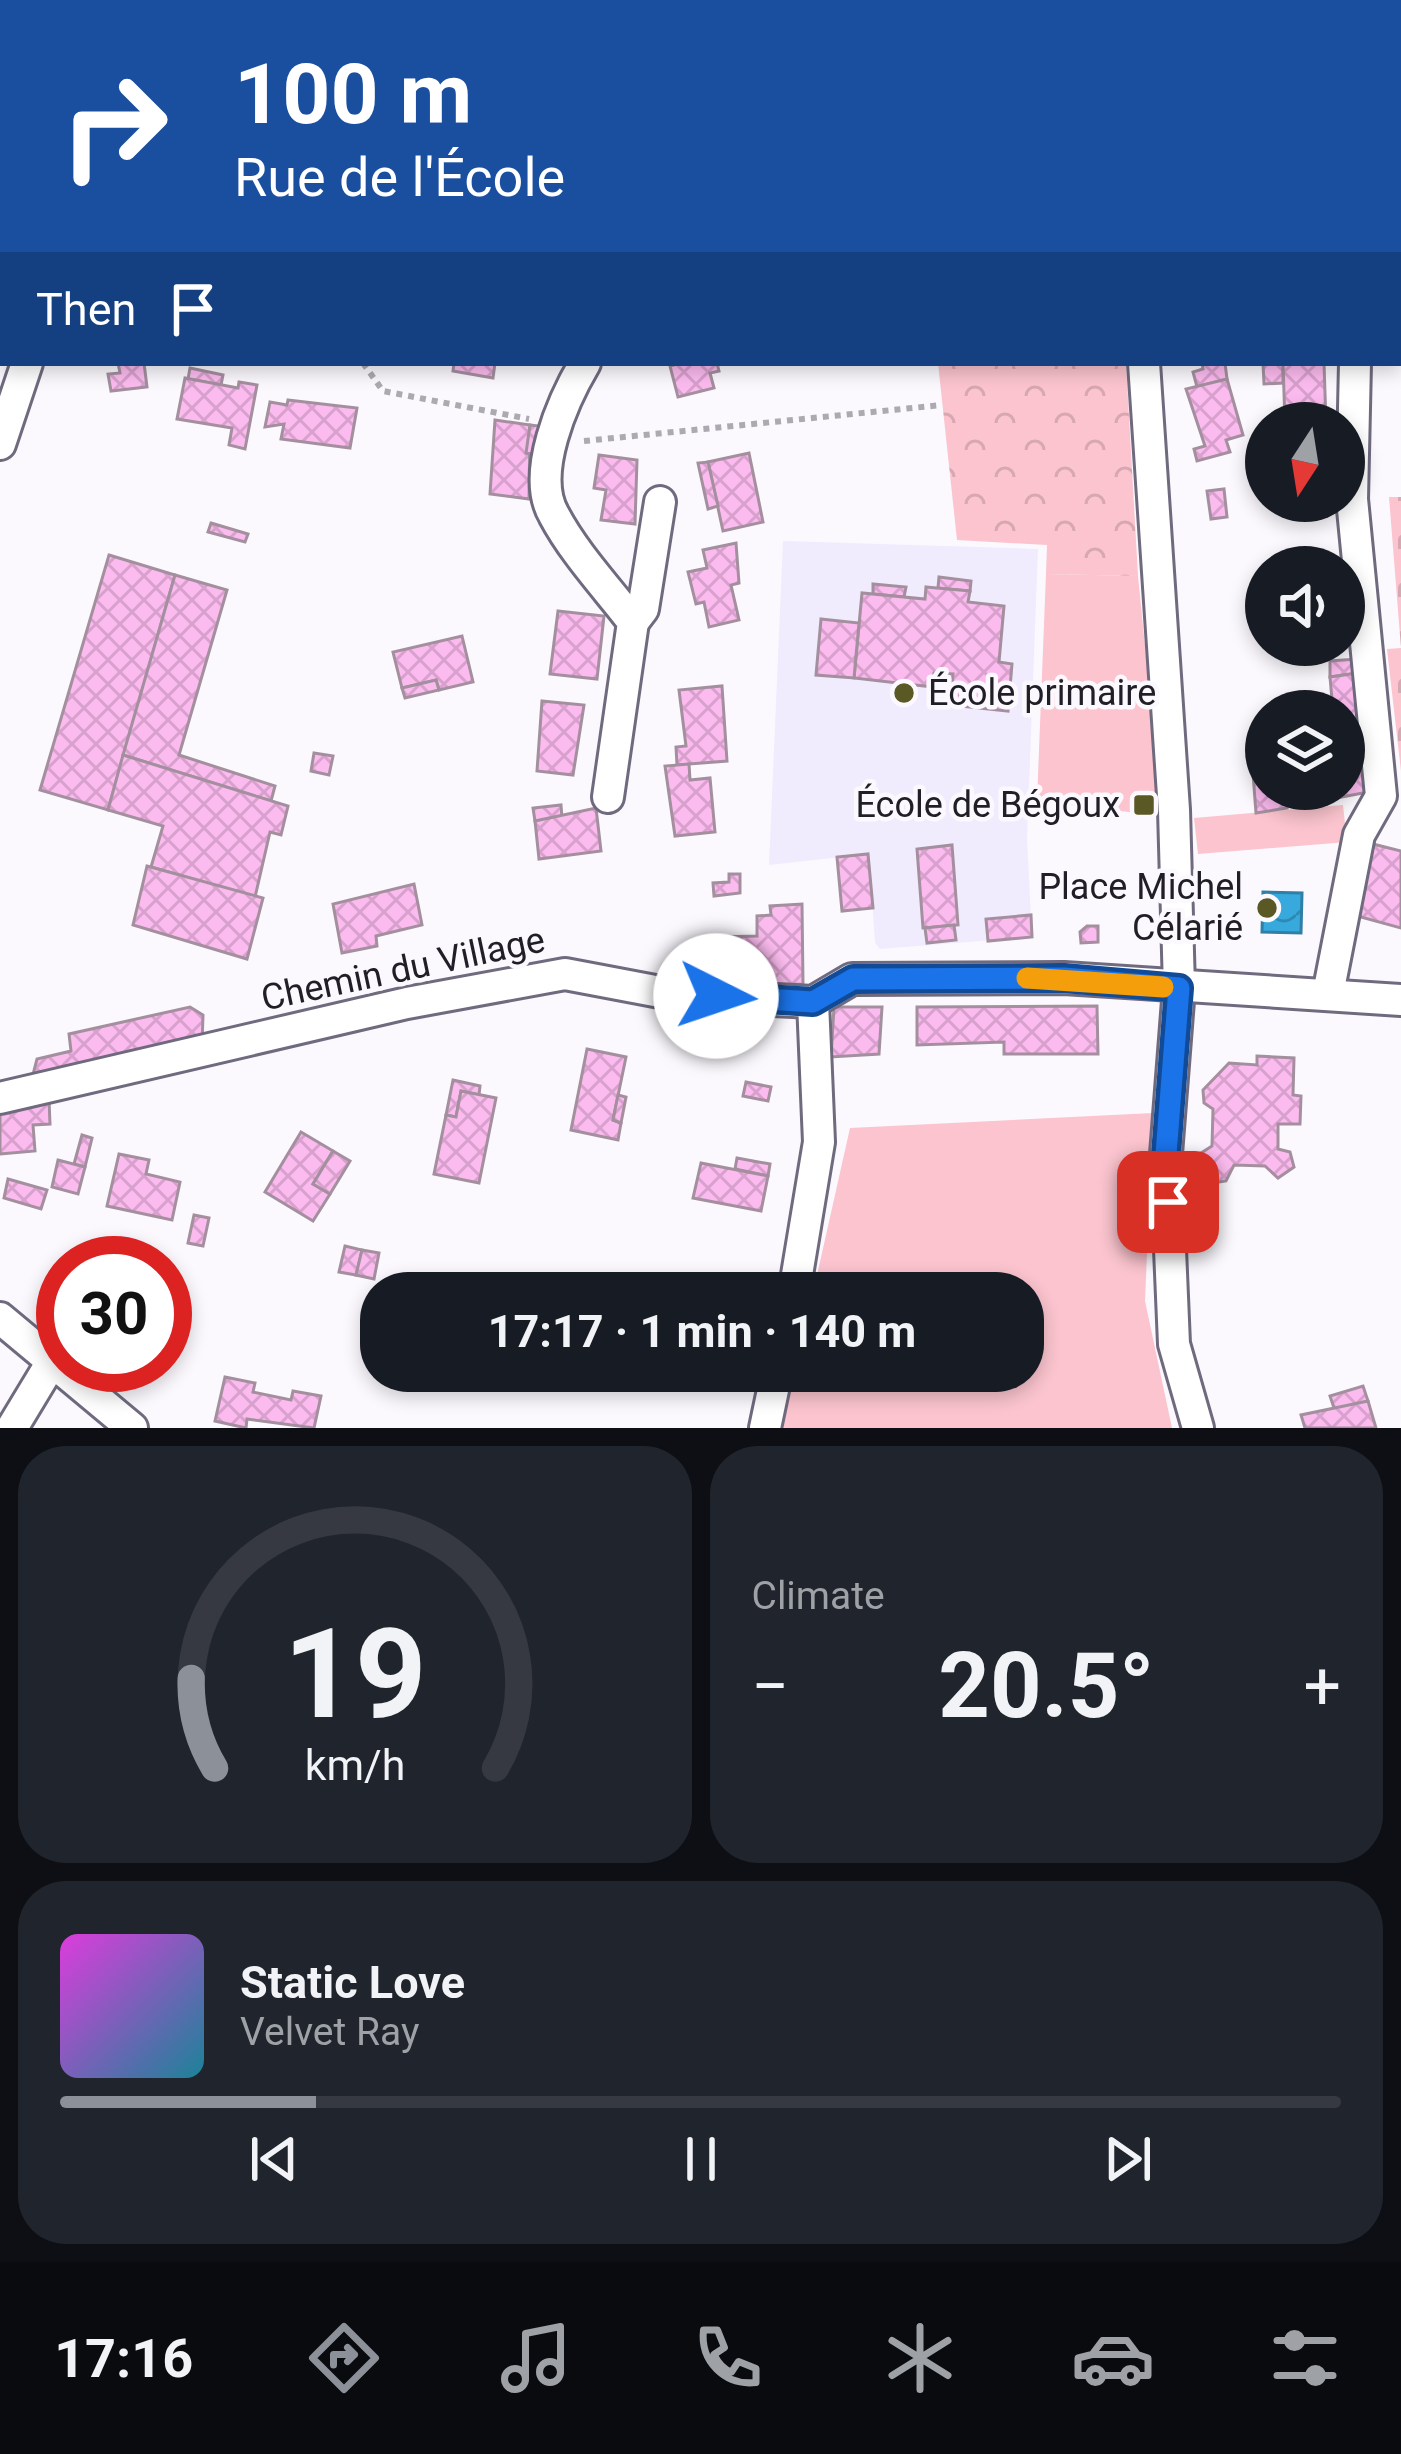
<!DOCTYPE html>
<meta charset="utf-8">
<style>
body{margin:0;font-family:Roboto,sans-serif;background:#20242c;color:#f1f3f6;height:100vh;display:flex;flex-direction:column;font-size:45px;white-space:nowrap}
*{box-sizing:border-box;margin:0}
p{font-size:39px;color:#9ea1a6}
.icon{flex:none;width:66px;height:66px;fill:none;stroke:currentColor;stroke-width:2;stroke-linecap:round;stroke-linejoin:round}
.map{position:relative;height:1428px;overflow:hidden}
.drawer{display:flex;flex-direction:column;gap:18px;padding:18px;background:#0d0f14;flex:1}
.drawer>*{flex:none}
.top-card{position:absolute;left:0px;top:0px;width:1401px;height:366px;box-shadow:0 6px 18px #0003;background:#1a4fa0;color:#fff;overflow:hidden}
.needle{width:78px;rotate:192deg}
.tools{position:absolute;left:1245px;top:402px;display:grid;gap:24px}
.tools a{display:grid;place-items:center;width:120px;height:120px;border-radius:50%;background:#171b24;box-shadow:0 6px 18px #0003;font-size:60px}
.speed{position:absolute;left:36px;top:1236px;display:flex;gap:24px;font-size:60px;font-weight:700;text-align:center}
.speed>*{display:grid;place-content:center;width:156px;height:156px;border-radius:50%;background:#171b24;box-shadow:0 6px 18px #0003;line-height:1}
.speed .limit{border:18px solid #d22;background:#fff;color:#111}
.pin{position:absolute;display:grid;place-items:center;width:102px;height:102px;color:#fff;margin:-51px;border-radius:24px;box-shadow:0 6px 18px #0006}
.me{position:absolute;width:132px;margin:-66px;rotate:94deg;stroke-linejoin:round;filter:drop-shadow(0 0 9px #0008)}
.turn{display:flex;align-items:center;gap:42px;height:252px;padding:0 36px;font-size:54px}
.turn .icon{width:156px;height:156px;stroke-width:2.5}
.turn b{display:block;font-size:84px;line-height:102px}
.then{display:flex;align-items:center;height:114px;padding:0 36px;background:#0003;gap:24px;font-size:45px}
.big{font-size:90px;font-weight:700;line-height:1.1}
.drawer .widget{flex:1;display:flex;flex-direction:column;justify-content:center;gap:18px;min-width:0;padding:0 42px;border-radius:48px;background:#20242c}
.drawer .dial{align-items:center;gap:0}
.dial svg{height:312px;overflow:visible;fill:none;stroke:#363941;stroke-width:7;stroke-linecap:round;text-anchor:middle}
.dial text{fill:#f1f3f6;stroke:none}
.song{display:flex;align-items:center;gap:36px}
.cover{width:144px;height:144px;border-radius:18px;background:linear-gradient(135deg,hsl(300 70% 55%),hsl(190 70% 35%))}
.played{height:12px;border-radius:6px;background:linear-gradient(90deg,#8c9099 20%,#363941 20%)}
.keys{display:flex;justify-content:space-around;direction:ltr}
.heat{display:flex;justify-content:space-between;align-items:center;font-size:66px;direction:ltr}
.drawer .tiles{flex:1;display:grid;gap:18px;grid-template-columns:1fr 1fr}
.widget:last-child{grid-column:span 2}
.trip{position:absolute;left:360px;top:1272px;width:684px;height:120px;border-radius:48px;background:#171b24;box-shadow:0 6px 18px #0003;font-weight:700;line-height:120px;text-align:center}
.menu{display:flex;height:192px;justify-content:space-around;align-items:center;background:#090b0e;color:#9ea1a6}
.menu .icon{width:84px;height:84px}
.menu .on{color:#8c9099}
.menu b{font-size:54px;color:#f1f3f6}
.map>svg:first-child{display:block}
.built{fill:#f1ebfe}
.grass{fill:#fbc4ce}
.cemetery{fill:url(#cemetery-stones)}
.park{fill:url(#park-crowns)}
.water{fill:url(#water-waves);stroke:#307fa6;stroke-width:3}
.building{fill:url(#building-cross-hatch);stroke:#a48f9f;stroke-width:3}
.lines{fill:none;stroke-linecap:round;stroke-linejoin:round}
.minor-casing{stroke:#706a7f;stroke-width:36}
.path{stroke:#acaab0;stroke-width:6;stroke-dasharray:6 6;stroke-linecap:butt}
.minor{stroke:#fff;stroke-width:30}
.route-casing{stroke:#114b97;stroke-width:30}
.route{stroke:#1a73e8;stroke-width:21}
.slow{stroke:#f59e0b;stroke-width:21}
.poi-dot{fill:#5a5825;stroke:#fbf9fe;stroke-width:4.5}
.labels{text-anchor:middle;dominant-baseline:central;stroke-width:9;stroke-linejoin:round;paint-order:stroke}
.poi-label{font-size:36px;fill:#201e26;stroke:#fbf9fe;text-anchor:end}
.street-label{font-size:36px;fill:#201e26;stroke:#fbf9fe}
</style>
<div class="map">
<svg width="1401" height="1428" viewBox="0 0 1401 1428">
<defs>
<pattern id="cemetery-stones" width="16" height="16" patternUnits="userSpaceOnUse" patternTransform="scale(3)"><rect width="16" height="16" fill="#fbc4ce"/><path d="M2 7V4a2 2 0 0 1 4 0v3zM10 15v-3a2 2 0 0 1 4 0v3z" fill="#d7a8b1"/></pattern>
<pattern id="park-crowns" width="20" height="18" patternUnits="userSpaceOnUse" patternTransform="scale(3)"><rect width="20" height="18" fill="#fbc4ce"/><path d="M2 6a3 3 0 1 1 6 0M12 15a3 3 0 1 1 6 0" fill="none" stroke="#d7a8b1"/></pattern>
<pattern id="water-waves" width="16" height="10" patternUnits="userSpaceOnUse" patternTransform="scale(3)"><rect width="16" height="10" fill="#37a9dd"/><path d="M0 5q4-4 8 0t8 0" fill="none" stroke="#2e89b3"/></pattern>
<pattern id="building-cross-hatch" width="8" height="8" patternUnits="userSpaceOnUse" patternTransform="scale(3)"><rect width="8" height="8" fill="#fcbbef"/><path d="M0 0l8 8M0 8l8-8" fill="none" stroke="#d8a0cd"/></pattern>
</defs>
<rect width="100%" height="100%" fill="#fbf9fe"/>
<path class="built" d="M783,541L1038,549L1027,838L1032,937L880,949L875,943L869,854L769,865Z"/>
<g class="grass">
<path d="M1046,574L1138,576L1162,816L1037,801Z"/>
<path d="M1343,805L1347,842L1198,854L1194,818Z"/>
<path d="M1153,1113L1145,1301L1172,1428H782L795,1371H1023V1293H813L850,1128Z"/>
</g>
<path class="cemetery" d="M1389,497H1401V771L1387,649L1401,648Z"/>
<path class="park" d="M938,363H1126L1138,576L1046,574L1047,545L957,540Z"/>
<path class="water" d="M1263,892L1302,893L1301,933L1262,932Z"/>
<g class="building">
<path d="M1168,0H1249L1168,3Z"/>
<path d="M144,363L147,387L111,391L108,374L120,373L118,363Z"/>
<path d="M454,363H495L493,378L453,371Z"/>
<path d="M681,363H717L719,371L710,373L714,388L678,397L670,366Z"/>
<path d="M1202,363H1225L1227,379L1197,387L1193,372L1203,369Z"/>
<path d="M1263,363H1283V383L1264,384Z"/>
<path d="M1283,363H1324L1326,423H1285Z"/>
<path d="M190,368L223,375L221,385L188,379Z"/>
<path d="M185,378L238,388L239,382L257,385L245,449L229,445L232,428L177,419Z"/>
<path d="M1227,379L1243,435L1226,440L1230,452L1197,461L1194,449L1205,446L1186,389Z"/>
<path d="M288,400L357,408L350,448L281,439L284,424L265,427L270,402L287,405Z"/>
<path d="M495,420L530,425L529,499L490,494Z"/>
<path d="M530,425L539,426L535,455L526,453Z"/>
<path d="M749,453L763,522L723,531L708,462Z"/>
<path d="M599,455L637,460L635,524L601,520L606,490L594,488Z"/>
<path d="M708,462L718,506L708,509L698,463Z"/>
<path d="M1224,489L1227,517L1211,519L1207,491Z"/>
<path d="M211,523L248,534L245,542L208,532Z"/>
<path d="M736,543L739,583L731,585L739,620L709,627L704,602L696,604L688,572L707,568L703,550Z"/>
<path d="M109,555L175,575L108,810L40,790Z"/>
<path d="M175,575L227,590L179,755L275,786L271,801L123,755Z"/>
<path d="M939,577L971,581L970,591L938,588Z"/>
<path d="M873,584L906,587L904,597L873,594Z"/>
<path d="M926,587L970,591L968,602L1004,606L999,662L1012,664L1008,711L950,705L953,674L934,673L933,687L854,678L862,593L925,599Z"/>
<path d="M558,611L604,616L597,679L550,674Z"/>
<path d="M821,619L859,623L854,678L816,675Z"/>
<path d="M462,636L473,682L439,690L436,680L402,688L393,652Z"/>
<path d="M1357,659L1358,673L1330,677V661Z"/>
<path d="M1358,673L1368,792L1337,798L1336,789H1344V711H1333L1330,677Z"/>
<path d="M436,680L439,690L405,698L402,688Z"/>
<path d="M722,686L727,761L677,765L676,747L686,746L679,690Z"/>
<path d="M542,701L584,705L573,775L537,771Z"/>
<path d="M314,753L333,756L329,775L311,771Z"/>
<path d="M123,755L288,806L281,835L270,832L255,897L151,867L163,826L108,810Z"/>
<path d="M1266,758V789H1284L1287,808L1256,813L1252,760Z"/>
<path d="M689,764L690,780L710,778L715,832L675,836L665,766Z"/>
<path d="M561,805L562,818L535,821L533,808Z"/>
<path d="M596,808L601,851L539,859L535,821Z"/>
<path d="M1373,844L1401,851V928L1357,916Z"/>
<path d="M952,845L958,925L923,928L917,849Z"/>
<path d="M868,854L873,908L842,911L837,857Z"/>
<path d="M147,866L263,898L247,959L133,925Z"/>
<path d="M729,874H740V893L714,896L713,883L729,882Z"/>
<path d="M414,884L422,925L376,936L377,946L342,953L333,904Z"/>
<path d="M802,904L803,984L720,985V937L757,936V916L771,915L770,906Z"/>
<path d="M1031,915L1032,937L988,941L986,919Z"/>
<path d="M954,925L956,940L927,943L925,928Z"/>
<path d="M1087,926H1098V942L1081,943L1080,932Z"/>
<path d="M1097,1006L1098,1054H1004V1042L917,1045V1007Z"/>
<path d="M190,1007L203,1015L202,1046L31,1082L37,1059L71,1051L69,1034Z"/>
<path d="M834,1007H882L879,1054L831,1057Z"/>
<path d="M587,1049L626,1057L613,1120L621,1123L618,1140L571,1130Z"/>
<path d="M1257,1056L1294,1058L1293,1095L1301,1096L1300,1124H1278V1149L1290,1152L1294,1167L1278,1178L1265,1166L1234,1165L1226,1181L1207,1184L1195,1168L1198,1155L1212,1146L1213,1109L1204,1103L1203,1090L1229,1063L1257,1065Z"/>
<path d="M453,1080L480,1086L479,1095L461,1091L456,1117L446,1115Z"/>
<path d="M746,1082L771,1087L768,1101L743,1096Z"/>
<path d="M461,1091L496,1098L479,1183L434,1174L446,1115L456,1117Z"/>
<path d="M618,1095L626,1097L621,1123L613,1120Z"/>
<path d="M49,1099L50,1124L33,1125L35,1151L0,1154V1105Z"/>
<path d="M301,1132L333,1151L313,1184L330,1194L313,1221L265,1192Z"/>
<path d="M82,1135L92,1138L85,1167L74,1164Z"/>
<path d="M333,1151L350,1161L330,1194L313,1184Z"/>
<path d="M119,1154L149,1160L146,1174L180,1182L172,1220L107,1206Z"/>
<path d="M737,1158L770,1164L768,1176L735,1169Z"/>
<path d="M58,1160L85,1167L78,1194L52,1187Z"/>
<path d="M701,1163L768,1176L761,1211L693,1198Z"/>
<path d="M8,1179L47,1190L41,1209L4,1198Z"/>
<path d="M194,1215L209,1218L203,1246L188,1243Z"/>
<path d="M345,1246L362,1250L356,1275L339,1272Z"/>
<path d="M362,1250L379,1253L374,1279L356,1275Z"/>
<path d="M520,1278L553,1284L551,1290L565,1293H517Z"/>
<path d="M225,1377L255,1383L253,1392L291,1400L293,1391L321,1396L314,1428L247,1419L246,1428L215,1421Z"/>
<path d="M1363,1386L1368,1401L1335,1411L1330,1396Z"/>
<path d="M1368,1401L1376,1428H1305L1301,1415Z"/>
</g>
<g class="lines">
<g class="minor-casing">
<g id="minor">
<path d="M433,0L435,3"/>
<path d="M869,0L880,3"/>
<path d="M1362,0V3"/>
<path d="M147,3V0"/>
<path d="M501,3L506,0"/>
<path d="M1398,245L1401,244"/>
<path d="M585,363C563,400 530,474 554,515C574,553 607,588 633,622L608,797"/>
<path d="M1144,363L1174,810L1179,988L1166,1154L1174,1344L1198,1428"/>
<path d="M0,444L27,363"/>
<path d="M633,622L643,609L660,502"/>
<path d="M1328,994L1359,835L1381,796L1352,499L1355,363"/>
<path d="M0,1098L407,1003L565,974L676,995L813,1002L852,979L1064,978L1401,1000"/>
<path d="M794,1293L819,1142L813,1002"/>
<path d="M0,1318L132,1428"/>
<path d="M12,1428L53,1360"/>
<path d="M765,1428L777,1371"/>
</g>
</g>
<g class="path">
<path d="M363,363L383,391L529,419"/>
<path d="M584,441L942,405"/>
</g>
<use href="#minor" class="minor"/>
</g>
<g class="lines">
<g class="route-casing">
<path id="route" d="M716,996L813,1002L853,979L1064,978L1179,988L1166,1154L1168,1202"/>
</g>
<use href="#route" class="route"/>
<path class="slow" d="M1027,978L1163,987"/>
</g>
<g class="poi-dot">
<circle cx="904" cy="693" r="12"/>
<rect x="1132" y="793" width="24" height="24" rx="6"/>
<circle cx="1267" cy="908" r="12"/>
</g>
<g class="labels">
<g class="poi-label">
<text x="928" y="693" text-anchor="start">École primaire</text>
<text x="1120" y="805">École de Bégoux</text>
<text x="1243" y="887">Place Michel<tspan x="1243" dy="41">Célarié</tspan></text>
</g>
<g class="street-label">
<text transform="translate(403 969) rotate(-12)">Chemin du Village</text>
</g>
</g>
</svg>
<div class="tools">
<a><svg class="needle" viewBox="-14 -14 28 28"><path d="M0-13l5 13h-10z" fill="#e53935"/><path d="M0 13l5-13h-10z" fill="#9ea1a6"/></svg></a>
<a><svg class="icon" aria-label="sound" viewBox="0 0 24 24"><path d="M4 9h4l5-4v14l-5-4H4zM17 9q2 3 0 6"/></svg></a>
<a><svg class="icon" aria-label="layers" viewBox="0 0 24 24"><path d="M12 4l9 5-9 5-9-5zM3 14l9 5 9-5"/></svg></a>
</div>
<div class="speed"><div class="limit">30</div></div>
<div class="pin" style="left:1168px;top:1202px;background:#d93025"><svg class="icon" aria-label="arrive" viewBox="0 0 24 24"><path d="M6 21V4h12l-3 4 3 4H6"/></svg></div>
<svg class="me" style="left:716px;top:996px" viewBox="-20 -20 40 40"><circle r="19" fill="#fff"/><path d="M0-13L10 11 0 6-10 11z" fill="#1a73e8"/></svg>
<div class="trip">17:17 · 1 min · 140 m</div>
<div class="top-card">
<div class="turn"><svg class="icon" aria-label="right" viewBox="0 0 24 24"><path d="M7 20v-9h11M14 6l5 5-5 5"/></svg><div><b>100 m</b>Rue de l'École</div></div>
<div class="then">Then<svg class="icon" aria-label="arrive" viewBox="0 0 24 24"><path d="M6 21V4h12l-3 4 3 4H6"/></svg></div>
</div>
</div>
<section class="drawer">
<div class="tiles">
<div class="widget dial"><svg viewBox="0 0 100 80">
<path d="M14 69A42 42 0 1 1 86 69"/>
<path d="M14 69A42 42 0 0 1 8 46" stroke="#8c9099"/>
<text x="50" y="56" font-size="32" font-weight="700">19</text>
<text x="50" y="72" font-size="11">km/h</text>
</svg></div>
<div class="widget"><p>Climate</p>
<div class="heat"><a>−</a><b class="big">20.5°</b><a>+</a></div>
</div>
<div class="widget">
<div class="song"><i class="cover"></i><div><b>Static Love</b><p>Velvet Ray</p></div></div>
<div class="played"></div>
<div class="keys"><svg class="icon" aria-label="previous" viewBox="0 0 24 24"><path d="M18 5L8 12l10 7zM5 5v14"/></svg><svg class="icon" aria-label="pause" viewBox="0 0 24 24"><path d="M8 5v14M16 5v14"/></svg><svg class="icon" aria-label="next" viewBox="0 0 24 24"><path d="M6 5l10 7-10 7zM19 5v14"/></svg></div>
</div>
</div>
</section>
<nav class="menu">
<b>17:16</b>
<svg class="icon on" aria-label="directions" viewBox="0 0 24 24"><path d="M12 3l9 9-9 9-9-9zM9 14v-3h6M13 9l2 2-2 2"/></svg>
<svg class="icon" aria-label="music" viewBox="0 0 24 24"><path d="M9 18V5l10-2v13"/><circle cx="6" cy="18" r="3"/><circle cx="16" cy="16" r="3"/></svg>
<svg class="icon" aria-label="phone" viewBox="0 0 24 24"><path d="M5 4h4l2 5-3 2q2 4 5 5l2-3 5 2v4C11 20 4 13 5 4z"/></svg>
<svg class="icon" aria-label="climate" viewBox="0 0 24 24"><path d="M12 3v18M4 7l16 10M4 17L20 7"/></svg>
<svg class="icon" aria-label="car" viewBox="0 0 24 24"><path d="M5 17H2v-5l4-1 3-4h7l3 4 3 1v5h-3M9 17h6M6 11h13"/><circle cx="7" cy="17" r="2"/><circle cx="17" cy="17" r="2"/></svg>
<svg class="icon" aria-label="filters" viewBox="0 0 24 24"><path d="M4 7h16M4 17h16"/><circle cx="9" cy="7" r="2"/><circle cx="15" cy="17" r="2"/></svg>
</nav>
